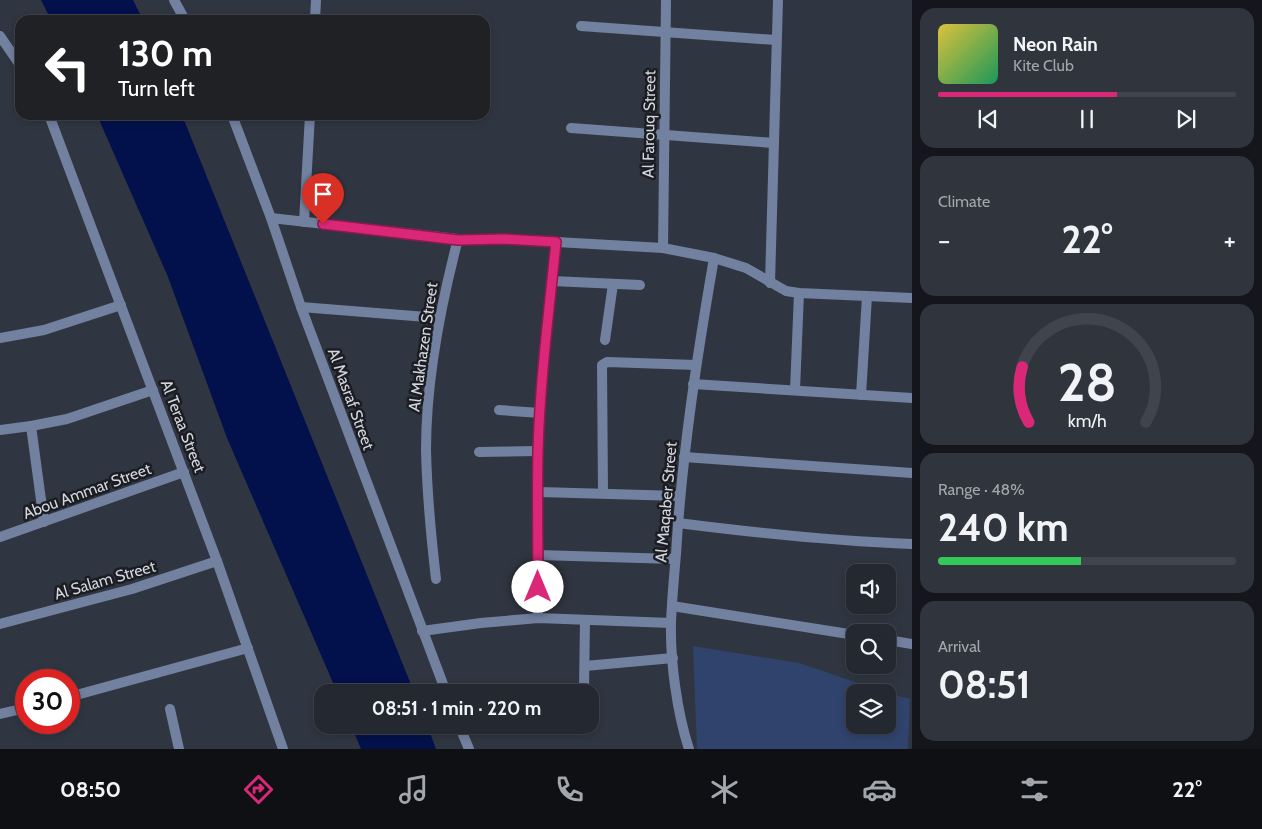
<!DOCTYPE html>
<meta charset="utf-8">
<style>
body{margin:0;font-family:Cabin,sans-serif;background:#30343d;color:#f1f3f6;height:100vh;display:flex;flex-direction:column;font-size:19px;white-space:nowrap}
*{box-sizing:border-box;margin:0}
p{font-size:16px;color:#a3a6ab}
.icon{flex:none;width:28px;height:28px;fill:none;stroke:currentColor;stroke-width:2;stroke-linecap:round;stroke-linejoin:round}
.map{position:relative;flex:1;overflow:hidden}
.sheet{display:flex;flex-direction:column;gap:8px;padding:8px;background:#14161b;width:350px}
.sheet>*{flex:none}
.guide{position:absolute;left:15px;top:15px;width:475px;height:105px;border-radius:15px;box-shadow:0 2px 8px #0003,0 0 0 1px #41444d;background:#202124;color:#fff;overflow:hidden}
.buttons{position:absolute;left:846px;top:564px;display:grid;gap:10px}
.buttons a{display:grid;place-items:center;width:50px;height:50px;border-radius:10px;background:#242831;box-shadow:0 2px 8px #0003,0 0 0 1px #41444d;font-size:25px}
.speed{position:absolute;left:15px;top:669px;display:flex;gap:10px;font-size:25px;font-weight:700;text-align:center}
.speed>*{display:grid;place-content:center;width:65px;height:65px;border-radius:50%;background:#242831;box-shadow:0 2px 8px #0003,0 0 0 1px #41444d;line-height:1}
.speed .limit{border:8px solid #d22;background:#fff;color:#111}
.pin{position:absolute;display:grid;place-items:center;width:42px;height:42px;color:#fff;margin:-51px -21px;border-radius:50% 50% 50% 0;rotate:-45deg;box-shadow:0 0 5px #0007}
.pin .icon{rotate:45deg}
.me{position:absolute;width:55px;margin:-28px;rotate:0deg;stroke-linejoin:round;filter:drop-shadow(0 0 4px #0008)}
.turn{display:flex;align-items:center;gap:18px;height:105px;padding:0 20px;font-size:22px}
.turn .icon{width:65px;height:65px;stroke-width:2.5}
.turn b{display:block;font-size:35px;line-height:42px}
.big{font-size:38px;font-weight:700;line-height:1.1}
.sheet .widget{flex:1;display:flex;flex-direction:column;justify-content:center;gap:8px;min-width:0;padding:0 18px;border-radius:15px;background:#30343d}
.sheet .dial{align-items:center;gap:0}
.dial svg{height:130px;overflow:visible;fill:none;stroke:#41444d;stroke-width:7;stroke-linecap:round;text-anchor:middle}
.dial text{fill:#f1f3f6;stroke:none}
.song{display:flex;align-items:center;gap:15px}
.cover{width:60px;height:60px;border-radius:8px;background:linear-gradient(135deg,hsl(50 70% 55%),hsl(150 70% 35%))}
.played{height:5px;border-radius:2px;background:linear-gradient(90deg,#db2777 60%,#41444d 60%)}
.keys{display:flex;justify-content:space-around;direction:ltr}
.heat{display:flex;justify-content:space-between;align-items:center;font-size:28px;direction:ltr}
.charge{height:8px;border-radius:4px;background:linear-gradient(90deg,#34c759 48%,#41444d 0)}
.trip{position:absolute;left:314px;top:684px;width:285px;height:50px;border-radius:15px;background:#242831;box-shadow:0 2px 8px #0003,0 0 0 1px #41444d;font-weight:700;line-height:50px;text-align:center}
.dock{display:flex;height:80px;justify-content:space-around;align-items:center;background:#0e1014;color:#a3a6ab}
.dock .icon{width:35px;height:35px}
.dock .on{color:#db2777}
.dock b{font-size:22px;color:#f1f3f6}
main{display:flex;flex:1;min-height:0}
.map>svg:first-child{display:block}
.green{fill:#30436c}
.water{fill:#02114b}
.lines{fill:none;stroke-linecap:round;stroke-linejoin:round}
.street{stroke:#72819f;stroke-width:10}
.route-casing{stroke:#8e194d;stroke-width:12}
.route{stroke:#db2777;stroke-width:9}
.labels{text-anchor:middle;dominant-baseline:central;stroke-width:5;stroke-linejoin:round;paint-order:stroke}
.street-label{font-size:16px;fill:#d2d6dd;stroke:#1b1d22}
</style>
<main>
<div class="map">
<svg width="912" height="749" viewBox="0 0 912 749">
<rect width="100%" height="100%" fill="#303641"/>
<path class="green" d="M693,646L799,663L884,692H855V725H888V693L910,699L908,749H697Z"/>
<g class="water">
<path d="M41,0H133L143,20H51Z"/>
<path d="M97,115H182L414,692H337L227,438L168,277Z"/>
<path d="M351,725H427L436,749H361Z"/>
</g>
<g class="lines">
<g class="street">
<path d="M174,0L185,20"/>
<path d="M315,20L316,0"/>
<path d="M581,26L776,40"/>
<path d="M0,36L20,65"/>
<path d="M49,115L217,561L283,749"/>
<path d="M232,115L271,218L301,307L446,692"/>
<path d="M571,128L774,143"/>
<path d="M271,218L458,239H505L663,248L714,258L746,268L786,291L799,293L912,298"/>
<path d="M304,222L310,115"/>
<path d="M663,248L666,0"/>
<path d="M552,281L640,285"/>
<path d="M770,283L778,0"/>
<path d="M301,307L439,318"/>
<path d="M0,338L44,330L121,305"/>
<path d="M605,340L613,284"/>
<path d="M693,384L912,398"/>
<path d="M795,390L799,293"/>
<path d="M861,395L867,296"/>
<path d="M499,410L540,413"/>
<path d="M31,426L44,522"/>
<path d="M0,430L31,426L67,419L153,390"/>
<path d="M479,452L538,451"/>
<path d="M684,457L912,473"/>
<path d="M539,492L680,496"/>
<path d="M603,493L602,365L607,362L696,365"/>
<path d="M678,523C756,533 833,541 912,544"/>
<path d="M0,537L184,472"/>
<path d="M538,555L675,559"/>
<path d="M436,579C431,536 427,493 426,450C426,379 440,308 458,239"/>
<path d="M672,606L855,635"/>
<path d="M538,618C538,563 537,507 538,451C540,381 549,312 556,242"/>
<path d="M0,624L132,589L217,561"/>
<path d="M422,631L481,623L538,618L671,623"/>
<path d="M888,640L912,644"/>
<path d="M585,666L673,658"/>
<path d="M583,692L584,689L585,620"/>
<path d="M69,697L248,648"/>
<path d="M170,709L179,749"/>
<path d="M0,714L26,708"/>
<path d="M459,725L469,749"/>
<path d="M689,749C677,713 670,660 671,622C672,599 674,577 676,554C682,454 697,356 714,258"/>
</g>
</g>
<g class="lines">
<g class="route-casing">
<path id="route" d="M323,224L458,240L505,239L556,242C549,311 540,381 538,450C537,496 538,541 538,587"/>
</g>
<use href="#route" class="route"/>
</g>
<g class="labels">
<g class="street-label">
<text transform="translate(649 124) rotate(-89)">Al Farouq Street</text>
<text transform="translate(423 347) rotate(-82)">Al Makhazen Street</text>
<text transform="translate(351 399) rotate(70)">Al Masraf Street</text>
<text transform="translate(183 426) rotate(69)">Al Teraa Street</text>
<text transform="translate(87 491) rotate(-20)">Abou Ammar Street</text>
<text transform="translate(666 502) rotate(-85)">Al Maqaber Street</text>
<text transform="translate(105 580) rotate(-16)">Al Salam Street</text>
</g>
</g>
</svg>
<div class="buttons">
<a><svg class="icon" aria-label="sound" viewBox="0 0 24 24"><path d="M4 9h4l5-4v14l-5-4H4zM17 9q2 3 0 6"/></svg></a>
<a><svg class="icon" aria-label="search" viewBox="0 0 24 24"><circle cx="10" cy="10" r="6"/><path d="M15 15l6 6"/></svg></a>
<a><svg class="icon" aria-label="layers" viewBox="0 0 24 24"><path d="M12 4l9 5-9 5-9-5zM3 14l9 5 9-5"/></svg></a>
</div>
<div class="speed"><div class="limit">30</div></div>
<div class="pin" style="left:323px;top:224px;background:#d93025"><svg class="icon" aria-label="arrive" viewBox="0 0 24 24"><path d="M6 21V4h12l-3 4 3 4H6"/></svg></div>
<svg class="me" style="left:538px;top:587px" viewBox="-20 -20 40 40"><circle r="19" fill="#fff"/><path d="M0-13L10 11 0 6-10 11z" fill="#db2777"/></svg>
<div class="trip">08:51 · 1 min · 220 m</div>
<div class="guide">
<div class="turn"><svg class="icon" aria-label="left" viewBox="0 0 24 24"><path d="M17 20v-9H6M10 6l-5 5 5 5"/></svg><div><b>130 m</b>Turn left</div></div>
</div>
</div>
<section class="sheet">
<div class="widget">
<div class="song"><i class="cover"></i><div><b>Neon Rain</b><p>Kite Club</p></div></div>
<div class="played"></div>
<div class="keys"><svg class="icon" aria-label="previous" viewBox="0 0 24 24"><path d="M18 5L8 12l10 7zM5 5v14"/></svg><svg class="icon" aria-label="pause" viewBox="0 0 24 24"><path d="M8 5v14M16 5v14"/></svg><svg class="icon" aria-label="next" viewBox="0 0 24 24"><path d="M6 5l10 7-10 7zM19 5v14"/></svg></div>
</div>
<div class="widget"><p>Climate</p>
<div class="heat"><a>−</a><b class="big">22°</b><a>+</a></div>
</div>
<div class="widget dial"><svg viewBox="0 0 100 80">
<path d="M14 69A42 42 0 1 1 86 69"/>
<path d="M14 69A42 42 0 0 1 10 35" stroke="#db2777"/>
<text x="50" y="56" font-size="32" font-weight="700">28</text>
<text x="50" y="72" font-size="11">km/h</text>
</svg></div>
<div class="widget"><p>Range · 48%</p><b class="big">240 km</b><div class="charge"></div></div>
<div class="widget"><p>Arrival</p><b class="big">08:51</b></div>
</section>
</main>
<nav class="dock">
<b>08:50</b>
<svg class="icon on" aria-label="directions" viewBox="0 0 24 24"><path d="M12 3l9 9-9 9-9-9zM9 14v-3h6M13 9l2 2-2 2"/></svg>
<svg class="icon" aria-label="music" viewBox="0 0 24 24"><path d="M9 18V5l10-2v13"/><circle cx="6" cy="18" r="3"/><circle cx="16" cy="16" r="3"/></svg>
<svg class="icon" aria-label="phone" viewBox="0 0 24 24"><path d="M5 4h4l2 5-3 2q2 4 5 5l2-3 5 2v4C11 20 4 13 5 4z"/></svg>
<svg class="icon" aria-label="climate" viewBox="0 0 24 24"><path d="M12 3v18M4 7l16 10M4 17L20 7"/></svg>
<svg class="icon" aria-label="car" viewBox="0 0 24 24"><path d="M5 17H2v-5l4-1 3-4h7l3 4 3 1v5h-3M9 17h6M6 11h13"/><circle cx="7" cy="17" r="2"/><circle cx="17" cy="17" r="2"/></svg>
<svg class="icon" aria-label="filters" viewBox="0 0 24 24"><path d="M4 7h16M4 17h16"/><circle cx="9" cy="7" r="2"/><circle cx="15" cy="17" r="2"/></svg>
<b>22°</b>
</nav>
